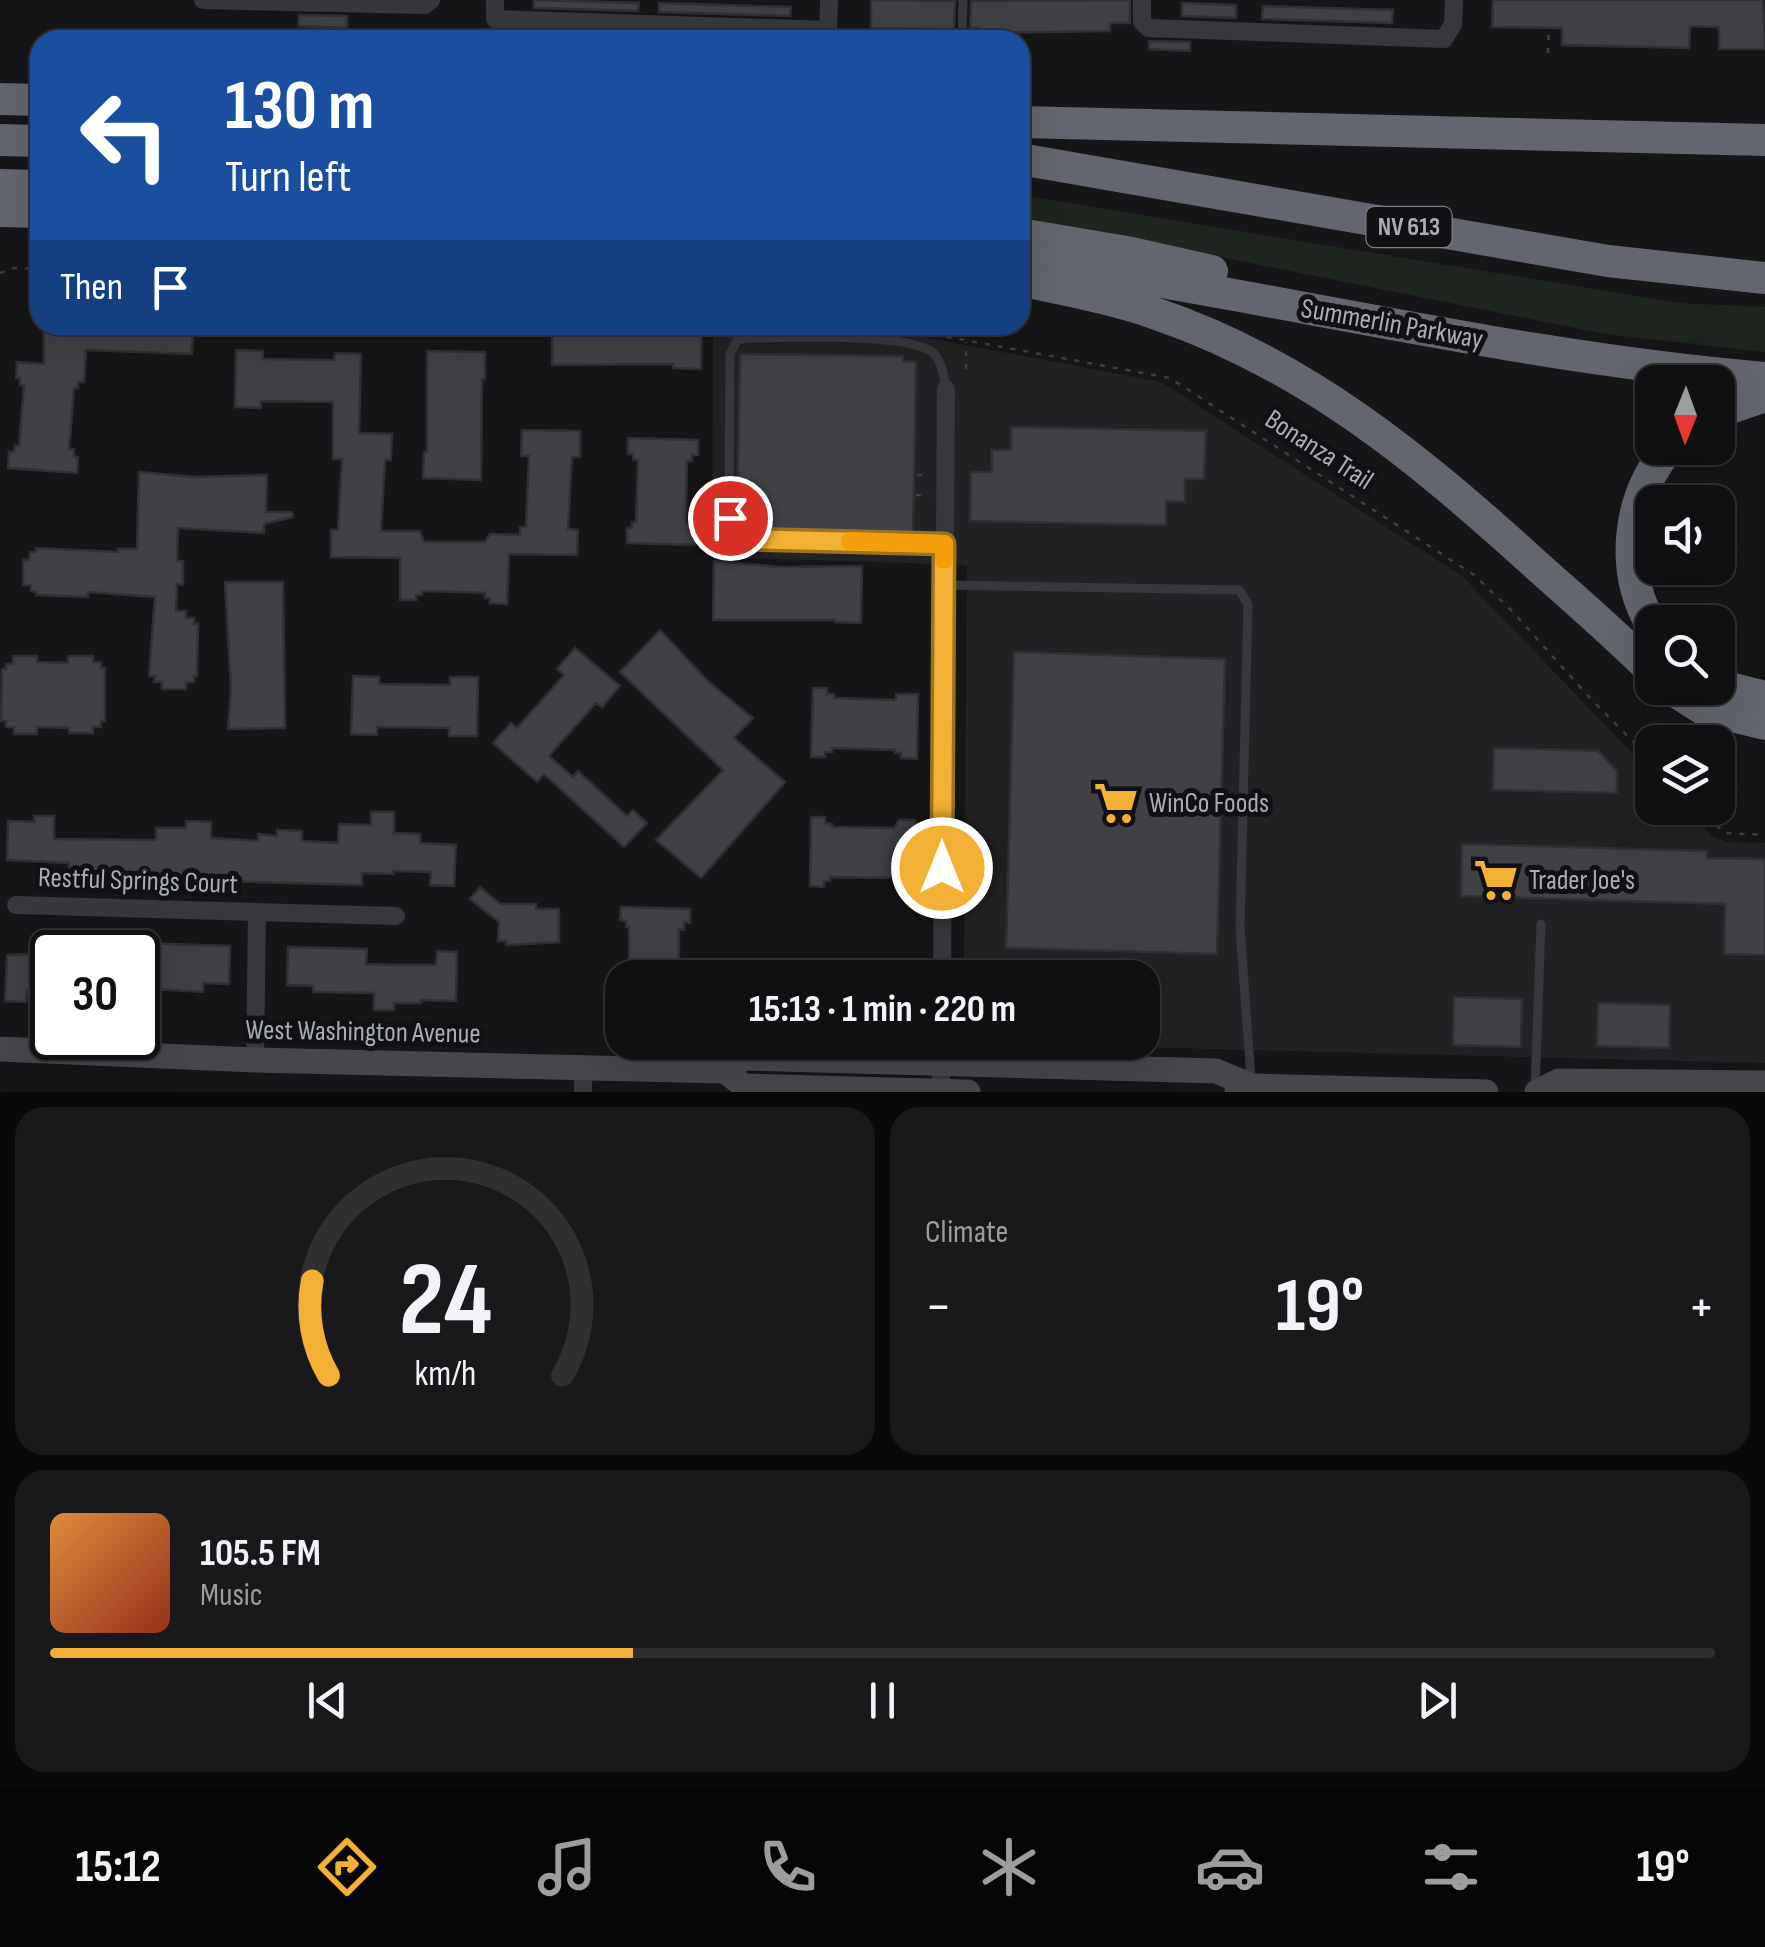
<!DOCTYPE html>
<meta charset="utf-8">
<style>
body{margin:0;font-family:"Sofia Sans Condensed",sans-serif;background:#19191b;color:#f1f3f6;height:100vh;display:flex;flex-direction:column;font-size:38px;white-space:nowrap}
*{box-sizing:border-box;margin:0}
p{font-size:32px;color:#9c9d9f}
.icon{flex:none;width:55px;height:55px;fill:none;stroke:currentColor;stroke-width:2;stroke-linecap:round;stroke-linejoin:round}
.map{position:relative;height:1092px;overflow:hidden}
.details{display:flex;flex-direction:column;gap:15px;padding:15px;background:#09090a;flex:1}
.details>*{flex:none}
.banner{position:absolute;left:30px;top:30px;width:1000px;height:305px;border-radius:30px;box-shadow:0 10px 40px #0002,0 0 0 2px #303032;background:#1a4fa0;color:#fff;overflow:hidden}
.needle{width:65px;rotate:181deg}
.fabs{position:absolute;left:1635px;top:365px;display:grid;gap:20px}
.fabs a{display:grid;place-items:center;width:100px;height:100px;border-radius:20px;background:#101012;box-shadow:0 10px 40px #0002,0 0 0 2px #303032;font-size:50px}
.speed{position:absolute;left:30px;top:930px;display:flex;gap:20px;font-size:50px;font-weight:700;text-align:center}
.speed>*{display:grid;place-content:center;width:130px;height:130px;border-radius:50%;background:#101012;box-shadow:0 10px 40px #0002,0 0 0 2px #303032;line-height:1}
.speed .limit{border:5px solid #111;border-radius:15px;background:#fff;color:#111}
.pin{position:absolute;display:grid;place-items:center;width:85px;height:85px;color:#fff;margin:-42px;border:5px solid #fff;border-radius:50%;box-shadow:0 2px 10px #0007}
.me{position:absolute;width:110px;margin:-55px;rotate:0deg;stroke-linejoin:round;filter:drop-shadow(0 0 8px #0008)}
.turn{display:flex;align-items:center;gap:35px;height:210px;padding:0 30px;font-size:45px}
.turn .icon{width:130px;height:130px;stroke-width:2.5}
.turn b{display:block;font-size:70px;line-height:85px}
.then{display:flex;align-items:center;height:95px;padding:0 30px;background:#0003;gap:20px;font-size:38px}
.big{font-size:75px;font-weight:700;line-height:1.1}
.details .widget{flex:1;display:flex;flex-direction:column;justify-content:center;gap:15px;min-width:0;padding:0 35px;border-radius:30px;background:#19191b}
.details .dial{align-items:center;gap:0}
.dial svg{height:260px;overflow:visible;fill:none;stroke:#303032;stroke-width:7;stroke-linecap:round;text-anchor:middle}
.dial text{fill:#f1f3f6;stroke:none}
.song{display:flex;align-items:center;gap:30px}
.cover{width:120px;height:120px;border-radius:15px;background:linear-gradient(135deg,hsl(30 70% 55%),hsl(10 70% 35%))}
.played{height:10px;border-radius:5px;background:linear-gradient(90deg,#f2b134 35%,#303032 35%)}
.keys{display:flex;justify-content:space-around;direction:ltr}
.heat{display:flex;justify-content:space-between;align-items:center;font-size:55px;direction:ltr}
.details .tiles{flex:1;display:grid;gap:15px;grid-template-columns:1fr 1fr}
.widget:last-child{grid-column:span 2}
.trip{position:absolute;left:605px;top:960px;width:555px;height:100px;border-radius:30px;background:#101012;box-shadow:0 10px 40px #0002,0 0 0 2px #303032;font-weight:700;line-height:100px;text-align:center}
.tabs{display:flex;height:160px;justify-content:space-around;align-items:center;background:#060607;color:#9c9d9f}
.tabs .icon{width:70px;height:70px}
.tabs .current{color:#f2b134}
.tabs b{font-size:45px;color:#f1f3f6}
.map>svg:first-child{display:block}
.built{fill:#222225}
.green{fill:#1e261f}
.building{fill:#404145;stroke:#303034;stroke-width:2.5}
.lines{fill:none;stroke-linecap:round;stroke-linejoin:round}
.path{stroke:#3d3f44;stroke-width:2.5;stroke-dasharray:5 8;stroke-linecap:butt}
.service{stroke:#37383d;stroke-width:9}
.minor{stroke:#37383d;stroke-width:18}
.secondary{stroke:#45474d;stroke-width:25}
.motorway{stroke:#63666e;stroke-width:32}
.route-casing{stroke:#9d7322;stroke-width:25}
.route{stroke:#f2b134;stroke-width:18}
.slow{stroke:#f59e0b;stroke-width:18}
.labels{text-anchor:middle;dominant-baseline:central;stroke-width:10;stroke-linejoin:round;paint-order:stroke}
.shield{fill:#111113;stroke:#7b7e86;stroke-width:2.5}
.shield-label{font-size:25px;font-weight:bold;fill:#a8adb8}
.street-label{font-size:28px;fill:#a8adb8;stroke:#111113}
.poi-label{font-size:28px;fill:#a8adb8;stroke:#111113;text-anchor:start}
</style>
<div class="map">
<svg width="1765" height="1092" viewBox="0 0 1765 1092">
<rect width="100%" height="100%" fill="#161618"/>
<path class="built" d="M713,325H860L1161,382L1462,576L1652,774V808H1685L1712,836L1728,842L1765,843V1063L972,1043L1142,1042V978L964,977L967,565L712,557Z"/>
<path class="green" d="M1020,195L1679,303L1765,307V352L1605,334L1130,239L1020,221Z"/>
<g class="building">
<path d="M534,0L639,3L638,11L534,8Z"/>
<path d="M871,0L955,1L954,29L871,28Z"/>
<path d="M1130,0V23H1110V31L979,33V28H970L971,1Z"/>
<path d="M1493,0H1763L1765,49H1719V27L1690,26L1689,48L1562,45V28L1492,27Z"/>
<path d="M659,3L791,7L790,16L659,12Z"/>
<path d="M1182,3L1236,5V18L1182,16Z"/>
<path d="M1263,6L1393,10L1392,23L1262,19Z"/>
<path d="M299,15L347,16V28L298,26Z"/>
<path d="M1149,41L1190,42V51L1149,49Z"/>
<path d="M44,325H193L192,354L86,350L84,382H78V388H74L71,426L69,449H74V456L78,457L77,473L8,468L9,452H14L15,445L19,446L24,385H20V378H16L17,362L44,364Z"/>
<path d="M552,325H702L701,369L673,368V364L552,365Z"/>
<path d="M236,350L263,351V359L334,360L335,353L361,354L359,433L392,434L391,460H385L381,531H420L424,542H485L490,534L520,535V527H526L529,456H521L522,430L580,431V457H572L568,529L578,530L577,555L509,554L507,604L490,603V598H485V593L460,592L422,591V595H416V600H400V558L331,557V530H338L342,459H333V402L261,401V408L235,407Z"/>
<path d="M427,351L485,352V379H482L481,480L423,478L424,452H427Z"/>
<path d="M740,354L903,356V361L916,362L913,535L749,531L741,523L737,516Z"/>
<path d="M1011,427L1206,431L1204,479H1185V502L1166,501V525L970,521L971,472H992V450H1011Z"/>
<path d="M628,438L698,440V455H692V461H687L686,499V523H689V530H695V545L627,543V528H632V522H636L638,460H633V454H628Z"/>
<path d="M139,472L196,477L267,475L266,512H292L293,517L264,524V533L178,528L177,561H183V585L177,584L176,611H186V618H194V624H198L197,676H194V682H186V689H162V682H154L155,676H149L155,597L88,592V597L36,595V592L31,591V585H23V560H29L30,552H36V548L118,552V549H137Z"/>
<path d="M714,561L782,567L862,566L861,623L835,622V620H713Z"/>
<path d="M225,582H283L285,728L228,729L231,689Z"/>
<path d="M660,630L710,683L753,718L734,738L785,782L701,878L656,840L723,770L620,672Z"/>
<path d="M575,648L620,686L602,707L596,703L549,756L573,777L578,771L627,816L633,810L647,823L624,847L544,774L537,782L493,743L511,723L517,728L564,675L557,669Z"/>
<path d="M1014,652L1225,659L1217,954L1006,948Z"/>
<path d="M13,656H37V662L68,663V656H93V662H101V668H105V721H101V727H93V733H69V728L37,727V734H14V727H6V721H1L2,669H6V664H13Z"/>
<path d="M353,676L379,677V684L450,685V677H478L477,736H449V728L377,727V735L351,734Z"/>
<path d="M813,688H827V694H834V698L896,700V694H918L917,759L901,758V753H895V750L832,748V752H825V757H811Z"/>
<path d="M1494,748L1598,751L1617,771V793L1493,790Z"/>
<path d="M371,812H394V833L420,834V843L456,845L454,886L430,885L431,872L393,871V874L362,873V885L68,877L69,863L7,860L8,821L34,822V816H54V839L156,840V828H186V821L211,822V838L258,841V834L277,836V830L302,831V841L338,843L339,824L371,825Z"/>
<path d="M811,817H825V823L832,824V827L894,828L899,820H916L915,888H899V882H893V878L830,877V881H824V887L810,886Z"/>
<path d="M1462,844L1707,851V858L1765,859V955L1724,954L1725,904L1461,896Z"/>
<path d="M480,887L500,904H536V909H559V942L506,945V941H498L499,922L470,899Z"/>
<path d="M621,907L690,909V923L684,922V930L679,929V978H629V927H626V921L620,920Z"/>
<path d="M138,943L230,946L229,984L203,983V992L138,988Z"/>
<path d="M288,947L367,949L366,964L398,965H436L437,951L457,952L456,1001L421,1000V1003H394V1010H374V993L313,992V986L287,985Z"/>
<path d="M33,954L52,955V992L27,991L26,1002L5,1001L7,955Z"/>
<rect x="757" y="961" width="27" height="17"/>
<path d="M904,963L918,964L917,978H855L856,964Z"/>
<path d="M1454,997L1522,999L1521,1047L1453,1045Z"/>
<path d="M1598,1003L1670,1005L1669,1048L1597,1046Z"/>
</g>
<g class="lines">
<g class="path">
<path d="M1549,21V0"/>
<path d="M1548,53L1549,23L1765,25"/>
<path d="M0,273L15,268L40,269"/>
<path d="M921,332L1170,378L1474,575L1512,611L1590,698L1652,761"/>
<path d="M966,369V342"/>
<path d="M917,475H925"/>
<path d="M916,495L930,496"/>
<path d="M1697,808L1725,833L1765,835"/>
</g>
<g class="service">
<path d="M828,30L842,39H962L963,0"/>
<path d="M944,544L746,539L736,531L729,518L730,354L737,340L748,338C783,338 910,332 933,353C942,361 944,377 946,389"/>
<path d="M944,585L1239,590L1248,604L1240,928L1251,1079"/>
<path d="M1535,1089L1541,924"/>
</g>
<g class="minor">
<path d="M203,0L425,5L431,0"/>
<path d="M495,0V19L828,30L829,0"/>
<path d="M1142,0V22L1148,28L1444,39L1453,24L1454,0"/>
<path d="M16,905L396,916"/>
<path d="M942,978L946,389"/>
<path d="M255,1060L257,913"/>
<path d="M583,1067V1092"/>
<path d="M941,1091V1042"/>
</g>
<g class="secondary">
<path d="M0,1049L255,1060L725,1071L744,1086L968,1092"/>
<path d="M725,1071L744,1058L1216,1071L1252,1086"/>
<path d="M1237,1091L1252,1086L1486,1092"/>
<path d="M1537,1092L1559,1081L1765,1083"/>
</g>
<g class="motorway">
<path d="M0,99L40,100"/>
<path d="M1020,122L1765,140"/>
<path d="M0,140L40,141"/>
<path d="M1020,159L1608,261L1765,278"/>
<path d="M0,185L40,186"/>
<path d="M0,211L40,212"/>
<path d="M1020,234L1132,253L1212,271"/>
<path d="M1020,259C1269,295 1514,357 1765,378"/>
<path d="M1020,280C1065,290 1110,298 1154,313C1305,364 1418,458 1534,563C1574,599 1614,633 1652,671"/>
<path d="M1718,412L1765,396"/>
<path d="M1652,626C1619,570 1627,497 1669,448"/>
<path d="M1718,685L1765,697"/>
<path d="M1670,688L1703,709L1765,724"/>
</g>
</g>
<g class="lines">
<g class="route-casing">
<path id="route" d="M730,518L736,531L746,539L944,544L942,868"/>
</g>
<use href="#route" class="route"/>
<path class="slow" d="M850,541L944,544V560"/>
</g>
<defs>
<g id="supermarket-bare" transform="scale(3.45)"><path d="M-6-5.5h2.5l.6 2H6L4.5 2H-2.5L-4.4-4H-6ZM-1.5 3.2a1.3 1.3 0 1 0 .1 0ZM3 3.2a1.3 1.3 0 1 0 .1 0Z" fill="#f2b134" stroke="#111113" stroke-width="2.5" paint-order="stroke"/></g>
</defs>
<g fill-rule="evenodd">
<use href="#supermarket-bare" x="1116" y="803"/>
<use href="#supermarket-bare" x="1496" y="880"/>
</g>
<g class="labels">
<rect class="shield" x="1366.5" y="207" width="85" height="40" rx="8"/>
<g class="shield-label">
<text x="1409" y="227">NV 613</text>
</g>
<g class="street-label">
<text transform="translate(1392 324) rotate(10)">Summerlin Parkway</text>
<text transform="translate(1319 450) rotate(33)">Bonanza Trail</text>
<text transform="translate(138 881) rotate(2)">Restful Springs Court</text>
<text transform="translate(363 1032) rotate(1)">West Washington Avenue</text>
</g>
<g class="poi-label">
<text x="1149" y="803">WinCo Foods</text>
<text x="1529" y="880">Trader Joe's</text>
</g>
</g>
</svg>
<div class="fabs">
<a><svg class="needle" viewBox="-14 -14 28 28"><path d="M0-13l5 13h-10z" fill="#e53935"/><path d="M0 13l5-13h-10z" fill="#9c9d9f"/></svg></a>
<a><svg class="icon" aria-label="sound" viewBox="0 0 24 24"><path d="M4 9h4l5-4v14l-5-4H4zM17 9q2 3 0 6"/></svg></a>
<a><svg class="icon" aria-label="search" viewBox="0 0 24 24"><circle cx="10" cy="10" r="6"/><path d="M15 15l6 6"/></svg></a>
<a><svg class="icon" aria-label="layers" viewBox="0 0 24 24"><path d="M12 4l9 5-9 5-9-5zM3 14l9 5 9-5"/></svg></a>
</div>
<div class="speed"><div class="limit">30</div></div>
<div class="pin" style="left:730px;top:518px;background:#d93025"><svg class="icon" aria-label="arrive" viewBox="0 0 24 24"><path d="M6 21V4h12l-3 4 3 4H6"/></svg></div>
<svg class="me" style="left:942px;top:868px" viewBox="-20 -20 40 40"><circle r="17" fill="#f2b134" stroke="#fff" stroke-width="3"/><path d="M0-11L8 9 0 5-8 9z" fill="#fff"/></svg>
<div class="trip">15:13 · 1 min · 220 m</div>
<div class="banner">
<div class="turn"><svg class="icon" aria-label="left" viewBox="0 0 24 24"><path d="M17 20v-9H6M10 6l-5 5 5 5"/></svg><div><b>130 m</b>Turn left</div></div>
<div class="then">Then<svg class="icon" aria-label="arrive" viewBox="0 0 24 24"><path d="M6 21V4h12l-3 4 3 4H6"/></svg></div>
</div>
</div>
<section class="details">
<div class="tiles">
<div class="widget dial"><svg viewBox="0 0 100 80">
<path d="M14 69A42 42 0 1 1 86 69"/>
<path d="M14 69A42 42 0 0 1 9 40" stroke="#f2b134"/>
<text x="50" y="56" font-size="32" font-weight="700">24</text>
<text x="50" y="72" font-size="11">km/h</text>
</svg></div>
<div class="widget"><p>Climate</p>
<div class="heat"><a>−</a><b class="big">19°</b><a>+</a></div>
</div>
<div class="widget">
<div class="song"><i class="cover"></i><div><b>105.5 FM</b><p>Music</p></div></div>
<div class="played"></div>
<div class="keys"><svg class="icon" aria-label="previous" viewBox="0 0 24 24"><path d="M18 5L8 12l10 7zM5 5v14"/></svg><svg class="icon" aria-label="pause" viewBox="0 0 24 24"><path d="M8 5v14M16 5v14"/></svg><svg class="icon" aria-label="next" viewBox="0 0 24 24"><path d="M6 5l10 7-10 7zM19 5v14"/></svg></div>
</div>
</div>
</section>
<nav class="tabs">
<b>15:12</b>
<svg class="icon current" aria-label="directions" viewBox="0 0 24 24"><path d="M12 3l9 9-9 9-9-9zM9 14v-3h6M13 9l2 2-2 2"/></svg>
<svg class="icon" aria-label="music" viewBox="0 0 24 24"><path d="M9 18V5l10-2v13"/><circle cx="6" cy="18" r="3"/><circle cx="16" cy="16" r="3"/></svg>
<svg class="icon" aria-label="phone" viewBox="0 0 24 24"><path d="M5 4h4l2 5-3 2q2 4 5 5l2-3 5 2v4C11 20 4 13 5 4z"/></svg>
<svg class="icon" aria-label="climate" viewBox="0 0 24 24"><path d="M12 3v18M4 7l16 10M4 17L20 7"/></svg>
<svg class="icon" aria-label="car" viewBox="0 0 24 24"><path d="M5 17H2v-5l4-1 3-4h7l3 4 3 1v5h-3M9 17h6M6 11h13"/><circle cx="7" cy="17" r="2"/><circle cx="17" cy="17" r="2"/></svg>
<svg class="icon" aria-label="filters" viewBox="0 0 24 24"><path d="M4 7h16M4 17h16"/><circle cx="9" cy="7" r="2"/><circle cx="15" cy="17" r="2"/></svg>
<b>19°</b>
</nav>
